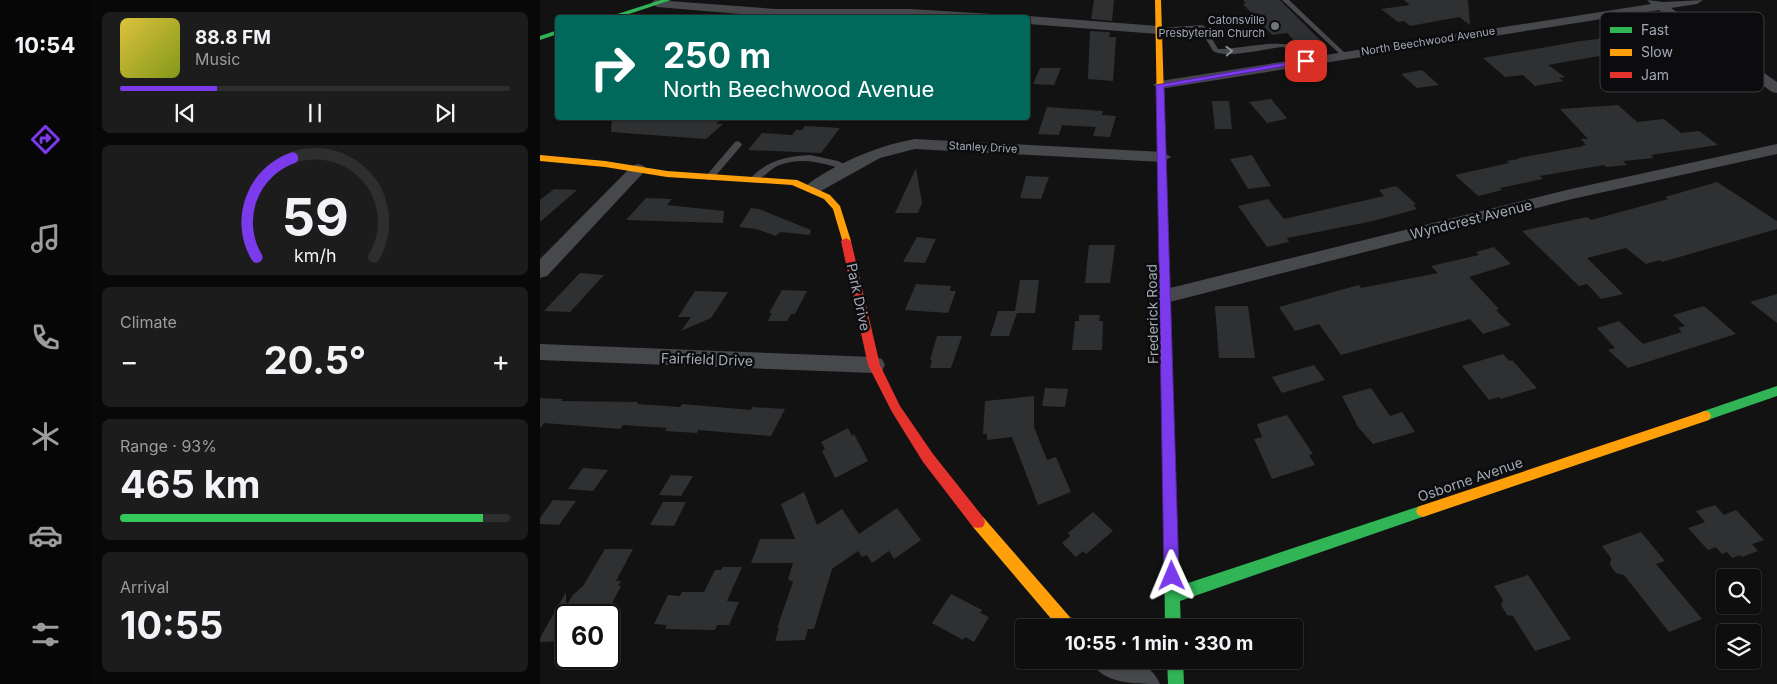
<!DOCTYPE html>
<meta charset="utf-8">
<style>
body{margin:0;font-family:Inter,sans-serif;background:#1c1c1c;color:#f1f3f6;height:100vh;display:flex;flex-direction:column;font-size:19px;white-space:nowrap}
*{box-sizing:border-box;margin:0}
p{font-size:16px;color:#9b9c9e}
.icon{flex:none;width:28px;height:28px;fill:none;stroke:currentColor;stroke-width:2;stroke-linecap:round;stroke-linejoin:round}
.map{position:relative;flex:1;overflow:hidden}
.panel{display:flex;flex-direction:column;gap:12px;padding:12px;background:#080808;width:450px}
.panel>*{flex:none}
.hud{position:absolute;left:15px;top:15px;width:475px;height:105px;border-radius:5px;box-shadow:0 1px 4px #0004,0 0 0 1px #2e2e2e;background:#00695c;color:#fff;overflow:hidden}
.tools{position:absolute;left:1176px;top:569px;display:grid;gap:10px}
.tools a{display:grid;place-items:center;width:45px;height:45px;border-radius:5px;background:#0e0e0e;box-shadow:0 1px 4px #0004,0 0 0 1px #2e2e2e;font-size:25px}
.speed{position:absolute;left:15px;top:604px;display:flex;gap:10px;font-size:25px;font-weight:700;text-align:center}
.speed>*{display:grid;place-content:center;width:65px;height:65px;border-radius:50%;background:#0e0e0e;box-shadow:0 1px 4px #0004,0 0 0 1px #2e2e2e;line-height:1}
.speed .limit{border:2px solid #111;border-radius:8px;background:#fff;color:#111}
.pin{position:absolute;display:grid;place-items:center;width:42px;height:42px;color:#fff;margin:-21px;border-radius:10px;box-shadow:0 2px 8px #0006}
.me{position:absolute;width:55px;margin:-28px;rotate:359deg;stroke-linejoin:round;filter:drop-shadow(0 0 4px #0008)}
.turn{display:flex;align-items:center;gap:18px;height:105px;padding:0 25px;font-size:22px}
.turn .icon{width:65px;height:65px;stroke-width:2.5}
.turn b{display:block;font-size:35px;line-height:42px}
.big{font-size:38px;font-weight:700;line-height:1.1}
.panel .card{flex:1;display:flex;flex-direction:column;justify-content:center;gap:8px;min-width:0;padding:0 18px;border-radius:8px;background:#1c1c1c}
.panel .dial{align-items:center;gap:0}
.dial svg{height:130px;overflow:visible;fill:none;stroke:#2e2e2e;stroke-width:7;stroke-linecap:round;text-anchor:middle}
.dial text{fill:#f1f3f6;stroke:none}
.song{display:flex;align-items:center;gap:15px}
.cover{width:60px;height:60px;border-radius:8px;background:linear-gradient(135deg,hsl(50 70% 55%),hsl(70 70% 35%))}
.played{height:5px;border-radius:2px;background:linear-gradient(90deg,#7c3aed 25%,#2e2e2e 25%)}
.keys{display:flex;justify-content:space-around;direction:ltr}
.heat{display:flex;justify-content:space-between;align-items:center;font-size:28px;direction:ltr}
.charge{height:8px;border-radius:4px;background:linear-gradient(90deg,#34c759 93%,#2e2e2e 0)}
.trip{position:absolute;left:475px;top:619px;width:288px;height:50px;border-radius:5px;background:#0e0e0e;box-shadow:0 1px 4px #0004,0 0 0 1px #2e2e2e;font-weight:700;line-height:50px;text-align:center}
main{display:flex;flex:1;min-height:0}
.tab-bar{display:flex;flex-direction:column;width:90px;justify-content:space-around;align-items:center;background:#060606;color:#9b9c9e}
.tab-bar .icon{width:35px;height:35px}
.tab-bar .on{color:#7c3aed}
.tab-bar b{font-size:22px;color:#f1f3f6}
.map>svg:first-child{display:block}
.building{fill:#2f3032}
.lines{fill:none;stroke-linecap:round;stroke-linejoin:round}
.lane{fill:#46484b;fill-rule:evenodd}
.street{fill:#46484b;fill-rule:evenodd}
.fast{fill:#30b455;fill-rule:evenodd}
.slow{fill:#ff9f0a;fill-rule:evenodd}
.jam{fill:#e5322d;fill-rule:evenodd}
.oneway{stroke:#868c94}
.route{fill:#7c3aed;stroke:#51269a}
.poi-dot{fill:#70747b;stroke:#0c0c0e;stroke-width:2}
.labels{text-anchor:middle;dominant-baseline:central;stroke-width:5;stroke-linejoin:round;paint-order:stroke}
.far-poi-label{font-size:11px;fill:#a2a9b4;stroke:#0c0c0e;text-anchor:end}
.far-street-label{font-size:11px;fill:#a2a9b4;stroke:#0c0c0e}
.street-label{font-size:14px;fill:#a2a9b4;stroke:#0c0c0e}
.key{fill:#0c0c0e;stroke:#393b40;stroke-width:1}
.key-label{font-size:14px;fill:#a2a9b4}
</style>
<main>
<nav class="tab-bar">
<b>10:54</b>
<svg class="icon on" aria-label="directions" viewBox="0 0 24 24"><path d="M12 3l9 9-9 9-9-9zM9 14v-3h6M13 9l2 2-2 2"/></svg>
<svg class="icon" aria-label="music" viewBox="0 0 24 24"><path d="M9 18V5l10-2v13"/><circle cx="6" cy="18" r="3"/><circle cx="16" cy="16" r="3"/></svg>
<svg class="icon" aria-label="phone" viewBox="0 0 24 24"><path d="M5 4h4l2 5-3 2q2 4 5 5l2-3 5 2v4C11 20 4 13 5 4z"/></svg>
<svg class="icon" aria-label="climate" viewBox="0 0 24 24"><path d="M12 3v18M4 7l16 10M4 17L20 7"/></svg>
<svg class="icon" aria-label="car" viewBox="0 0 24 24"><path d="M5 17H2v-5l4-1 3-4h7l3 4 3 1v5h-3M9 17h6M6 11h13"/><circle cx="7" cy="17" r="2"/><circle cx="17" cy="17" r="2"/></svg>
<svg class="icon" aria-label="filters" viewBox="0 0 24 24"><path d="M4 7h16M4 17h16"/><circle cx="9" cy="7" r="2"/><circle cx="15" cy="17" r="2"/></svg>
</nav>
<section class="panel">
<div class="card">
<div class="song"><i class="cover"></i><div><b>88.8 FM</b><p>Music</p></div></div>
<div class="played"></div>
<div class="keys"><svg class="icon" aria-label="previous" viewBox="0 0 24 24"><path d="M18 5L8 12l10 7zM5 5v14"/></svg><svg class="icon" aria-label="pause" viewBox="0 0 24 24"><path d="M8 5v14M16 5v14"/></svg><svg class="icon" aria-label="next" viewBox="0 0 24 24"><path d="M6 5l10 7-10 7zM19 5v14"/></svg></div>
</div>
<div class="card dial"><svg viewBox="0 0 100 80">
<path d="M14 69A42 42 0 1 1 86 69"/>
<path d="M14 69A42 42 0 0 1 36 8" stroke="#7c3aed"/>
<text x="50" y="56" font-size="32" font-weight="700">59</text>
<text x="50" y="72" font-size="11">km/h</text>
</svg></div>
<div class="card"><p>Climate</p>
<div class="heat"><a>−</a><b class="big">20.5°</b><a>+</a></div>
</div>
<div class="card"><p>Range · 93%</p><b class="big">465 km</b><div class="charge"></div></div>
<div class="card"><p>Arrival</p><b class="big">10:55</b></div>
</section>
<div class="map">
<svg width="1237" height="684" viewBox="0 0 1237 684">
<rect width="100%" height="100%" fill="#121212"/>
<g class="building">
<path d="M554,0H574L572,21L551,19Z"/>
<path d="M703,0H740L787,47L763,50L747,33L732,35L703,4L706,3Z"/>
<path d="M864,0H928L930,25L919,17L870,26L864,21L858,22L841,9L870,5Z"/>
<path d="M550,31L570,32L569,37H576L573,81L548,79Z"/>
<path d="M1121,31L1186,70L1146,73L1135,68L1082,73L1059,56L1008,65L1025,77L1019,78L1024,81L995,86L983,75L965,77L943,58L1041,41Z"/>
<path d="M500,68H521L514,85L493,84Z"/>
<path d="M882,70L899,85L877,88L861,74Z"/>
<path d="M731,99L746,117V119L727,123L709,102Z"/>
<path d="M672,101H689L692,129H675Z"/>
<path d="M1078,105L1097,122L1124,119L1141,133L1159,131L1178,145L1111,155L1114,158L1083,161L1087,165L1066,167L1064,165L1000,176L1003,179L960,188L962,190L938,196L915,175L969,163L967,161L979,159L978,158L1044,146L1042,145H1046L1041,139H1048L1020,109Z"/>
<path d="M507,107L563,111L562,115L576,116L570,137L553,136L556,127L522,125L519,135L498,134Z"/>
<path d="M72,118L125,120L128,118H145L180,120L176,124H183L166,139L71,132Z"/>
<path d="M265,126L300,128L281,153L208,150L222,133L252,135L256,130H262Z"/>
<path d="M712,155L722,172L731,186L708,189L690,159Z"/>
<path d="M376,168L382,203L378,213H355Z"/>
<path d="M486,176L509,177L501,199L480,198Z"/>
<path d="M1177,182L1237,221V229L1122,262L1120,260L1106,264L1086,248L1047,258L1083,294L1061,299L1047,284L1039,286L982,231L1047,217L1051,220L1128,199L1125,197Z"/>
<path d="M856,186L876,204L873,205L877,209L833,221L747,238L749,242L727,247L698,206L728,199L744,219L844,196L839,190Z"/>
<path d="M14,189L37,190L0,222V200Z"/>
<path d="M106,198L132,199L127,205L184,211L183,223L86,220Z"/>
<path d="M211,208L219,209L271,230L270,235L240,232L236,236L216,229L199,227Z"/>
<path d="M377,237L396,239L385,263L363,262Z"/>
<path d="M549,245H575L570,283H545Z"/>
<path d="M954,247L971,264L929,277L959,309L956,310L971,325L943,334L930,319L801,355L779,324L755,331L739,307L819,285L821,288L898,273L891,266L939,255L936,252Z"/>
<path d="M40,273L64,275L30,312L4,311Z"/>
<path d="M480,280H499L495,313H477L469,336H450L458,311H475Z"/>
<path d="M376,284L411,286L410,291H416L408,313L365,310Z"/>
<path d="M242,290L267,291L255,314H251L247,321H228L232,313H229Z"/>
<path d="M155,291L188,292L171,318L141,331L151,317H138Z"/>
<path d="M1237,294V323L1210,302Z"/>
<path d="M675,306H708L715,358H679Z"/>
<path d="M1164,306L1196,334L1088,368L1068,350L1075,348L1057,328L1079,321L1103,344L1142,332L1138,328L1145,326L1133,315Z"/>
<path d="M539,315H560L559,321H563L562,350H532L535,321H539Z"/>
<path d="M397,336H422L411,368H390L392,360H390Z"/>
<path d="M963,354L969,361L972,360L997,388L961,399L959,397L949,400L922,366Z"/>
<path d="M774,365L785,380L742,393L732,377Z"/>
<path d="M505,388L528,389L525,407L502,406Z"/>
<path d="M831,388L850,416L862,412L875,432L833,444L818,427L802,396Z"/>
<path d="M494,396V427L507,460L516,457L531,492L498,505L472,437L447,440V434H443L445,401Z"/>
<path d="M0,398L23,399L21,401L98,402L97,404L140,407L142,404L211,410L212,407L245,409L231,436L158,430L157,433L125,431L127,428L83,425L80,429L4,423L0,428Z"/>
<path d="M747,415L773,454L769,455L775,465L732,479L714,439L722,437L717,424Z"/>
<path d="M308,428L312,436L314,434L328,461L295,478L282,451L285,449L281,442Z"/>
<path d="M43,468L68,470L53,491L28,489Z"/>
<path d="M131,475L153,476L141,496L119,495Z"/>
<path d="M264,492L277,525L302,509L319,534L357,508L381,540L354,559L349,551L332,563L327,555L322,557L318,551L292,569L274,629H268L265,640L235,641L239,628H237L253,582L248,579L253,563H211L220,539H255L241,504Z"/>
<path d="M13,500L36,501L19,525L0,524V518Z"/>
<path d="M123,502H146L134,526L110,525Z"/>
<path d="M1175,505L1184,515L1196,510L1224,540L1212,544L1218,551L1202,557L1200,555L1192,558L1187,552L1182,554L1176,547L1168,550L1148,528L1165,522L1156,511Z"/>
<path d="M553,512L573,531L546,554L543,551L536,557L522,543L530,536L528,533Z"/>
<path d="M1101,532L1125,561L1116,564L1162,619L1129,632L1084,575L1076,573L1070,565L1071,558L1062,546Z"/>
<path d="M65,549H93L76,581H81L78,586H81L66,615H26V641L0,642V638L26,592V606L33,595L43,586Z"/>
<path d="M183,567H202L187,601L199,602L189,625H177L175,630L125,629L127,625L114,624L128,595L140,596L142,592H164L175,570H181Z"/>
<path d="M988,575L1031,639L995,651L973,616L967,615L961,605L963,600L954,586Z"/>
<path d="M411,594L442,610L440,613L449,617L434,642L425,637L423,640L392,623Z"/>
</g>
<g class="lines">
<g class="lane">
<path d="M742,0H749L806,54V56H802Z"/>
<path d="M662,25L665,27L678,49C696,50 740,39 752,46C758,49 765,56 770,61L763,63L747,48L742,47C725,49 686,59 673,51L660,29L618,32L615,30L618,28Z"/>
<path d="M198,141L202,144L201,146L172,180H166V176L195,142Z"/>
<path d="M270,155L298,161L310,167L306,170C283,163 261,156 237,166C229,170 220,182 211,181L210,179C225,161 248,156 270,155Z"/>
</g>
<g class="street">
<path d="M115,0L236,9H371L452,14L458,18L236,17L117,7L111,3Z"/>
<path d="M1107,0L1123,2L1163,0L1157,4L1131,8L1237,82V93L1232,92L1119,10L620,89L613,85L620,81L1111,4Z"/>
<path d="M488,16L618,26L624,30L618,34L488,24V18H484Z"/>
<path d="M375,139L623,152L631,157L623,162L375,149L340,158L279,192H267L265,188C269,182 277,178 283,174C312,157 342,145 375,139Z"/>
<path d="M1237,144V154L1032,199L626,303L619,301L616,296L619,291L626,289L1031,189Z"/>
<path d="M98,164L104,166L106,169L104,172L7,276L0,278V259L92,166Z"/>
<path d="M0,344L334,357L342,359L345,365L342,371L334,373L0,360Z"/>
<path d="M550,660C577,660 608,655 620,684C594,684 562,684 550,660Z"/>
</g>
<g class="fast">
<path d="M121,0H131L77,18H65Z"/>
<path d="M18,30V34L0,40V36Z"/>
<path d="M1237,386V396L1165,421L1161,420L1159,416L1161,412Z"/>
<path d="M883,505L888,507L890,511L888,515L640,601L641,628H625L624,548L626,543L631,541L636,543L638,548L639,586Z"/>
<path d="M627,660H643L644,684H628Z"/>
</g>
<g class="slow">
<path d="M615,0H621L630,291L625,295L620,291Z"/>
<path d="M0,155L65,161L127,171L257,180L290,195L300,206L311,241L306,244L303,243L293,209L284,199L252,185L127,177L65,167L0,161Z"/>
<path d="M1165,411L1169,412L1171,416L1169,420L883,517L878,515L876,511L878,507L883,505Z"/>
<path d="M438,516L443,517L535,623L538,628H519L433,527L431,522L433,517Z"/>
</g>
<g class="jam">
<path d="M306,238L311,241L340,365L360,406L393,454L443,517L445,522L443,527L438,528L433,527L383,462L352,412L328,365L301,241Z"/>
<path d="M625,287L630,291L638,548L636,553L631,555L626,553L624,548L620,291Z"/>
</g>
</g>
<defs><path id="oneway-chevron" d="M-2-3.5L2.5 0L-2 3.5" fill="none" stroke-width="1.6" stroke-linecap="round" stroke-linejoin="round" transform="scale(1.25)"/></defs>
<use class="oneway" href="#oneway-chevron" transform="translate(689 51) rotate(-2)"/>
<path class="route" d="M766,59L769,62L624,87L639,576L637,581L632,583L627,581L624,576L616,85Z"/>
<circle class="poi-dot" cx="735" cy="26" r="5"/>
<g class="labels">
<g class="far-poi-label">
<text x="725" y="20">Catonsville<tspan x="725" dy="13">Presbyterian Church</tspan></text>
</g>
<g class="far-street-label">
<text transform="translate(888 41) rotate(-9)">North Beechwood Avenue</text>
<text transform="translate(443 147) rotate(3)">Stanley Drive</text>
</g>
<g class="street-label">
<text transform="translate(931 219) rotate(-14)">Wyndcrest Avenue</text>
<text transform="translate(319 297) rotate(78)">Park Drive</text>
<text transform="translate(612 314) rotate(-91)">Frederick Road</text>
<text transform="translate(167 359) rotate(2)">Fairfield Drive</text>
<text transform="translate(930 479) rotate(-19)">Osborne Avenue</text>
</g>
</g>
<rect x="1060" y="12" width="164" height="80" rx="8" class="key"/>
<rect x="1070" y="27" width="22" height="6" fill="#30b455"/>
<rect x="1070" y="49" width="22" height="7" fill="#ff9f0a"/>
<rect x="1070" y="72" width="22" height="6" fill="#e5322d"/>
<g class="key-label">
<text x="1101" y="35">Fast</text>
<text x="1101" y="57">Slow</text>
<text x="1101" y="80">Jam</text>
</g>
</svg>
<div class="tools">
<a><svg class="icon" aria-label="search" viewBox="0 0 24 24"><circle cx="10" cy="10" r="6"/><path d="M15 15l6 6"/></svg></a>
<a><svg class="icon" aria-label="layers" viewBox="0 0 24 24"><path d="M12 4l9 5-9 5-9-5zM3 14l9 5 9-5"/></svg></a>
</div>
<div class="speed"><div class="limit">60</div></div>
<div class="pin" style="left:766px;top:61px;background:#d93025"><svg class="icon" aria-label="arrive" viewBox="0 0 24 24"><path d="M6 21V4h12l-3 4 3 4H6"/></svg></div>
<svg class="me" style="left:632px;top:576px" viewBox="-20 -20 40 40"><path d="M0-17L14 15 0 8-14 15z" fill="#7c3aed" stroke="#fff" stroke-width="4"/></svg>
<div class="trip">10:55 · 1 min · 330 m</div>
<div class="hud">
<div class="turn"><svg class="icon" aria-label="right" viewBox="0 0 24 24"><path d="M7 20v-9h11M14 6l5 5-5 5"/></svg><div><b>250 m</b>North Beechwood Avenue</div></div>
</div>
</div>
</main>
